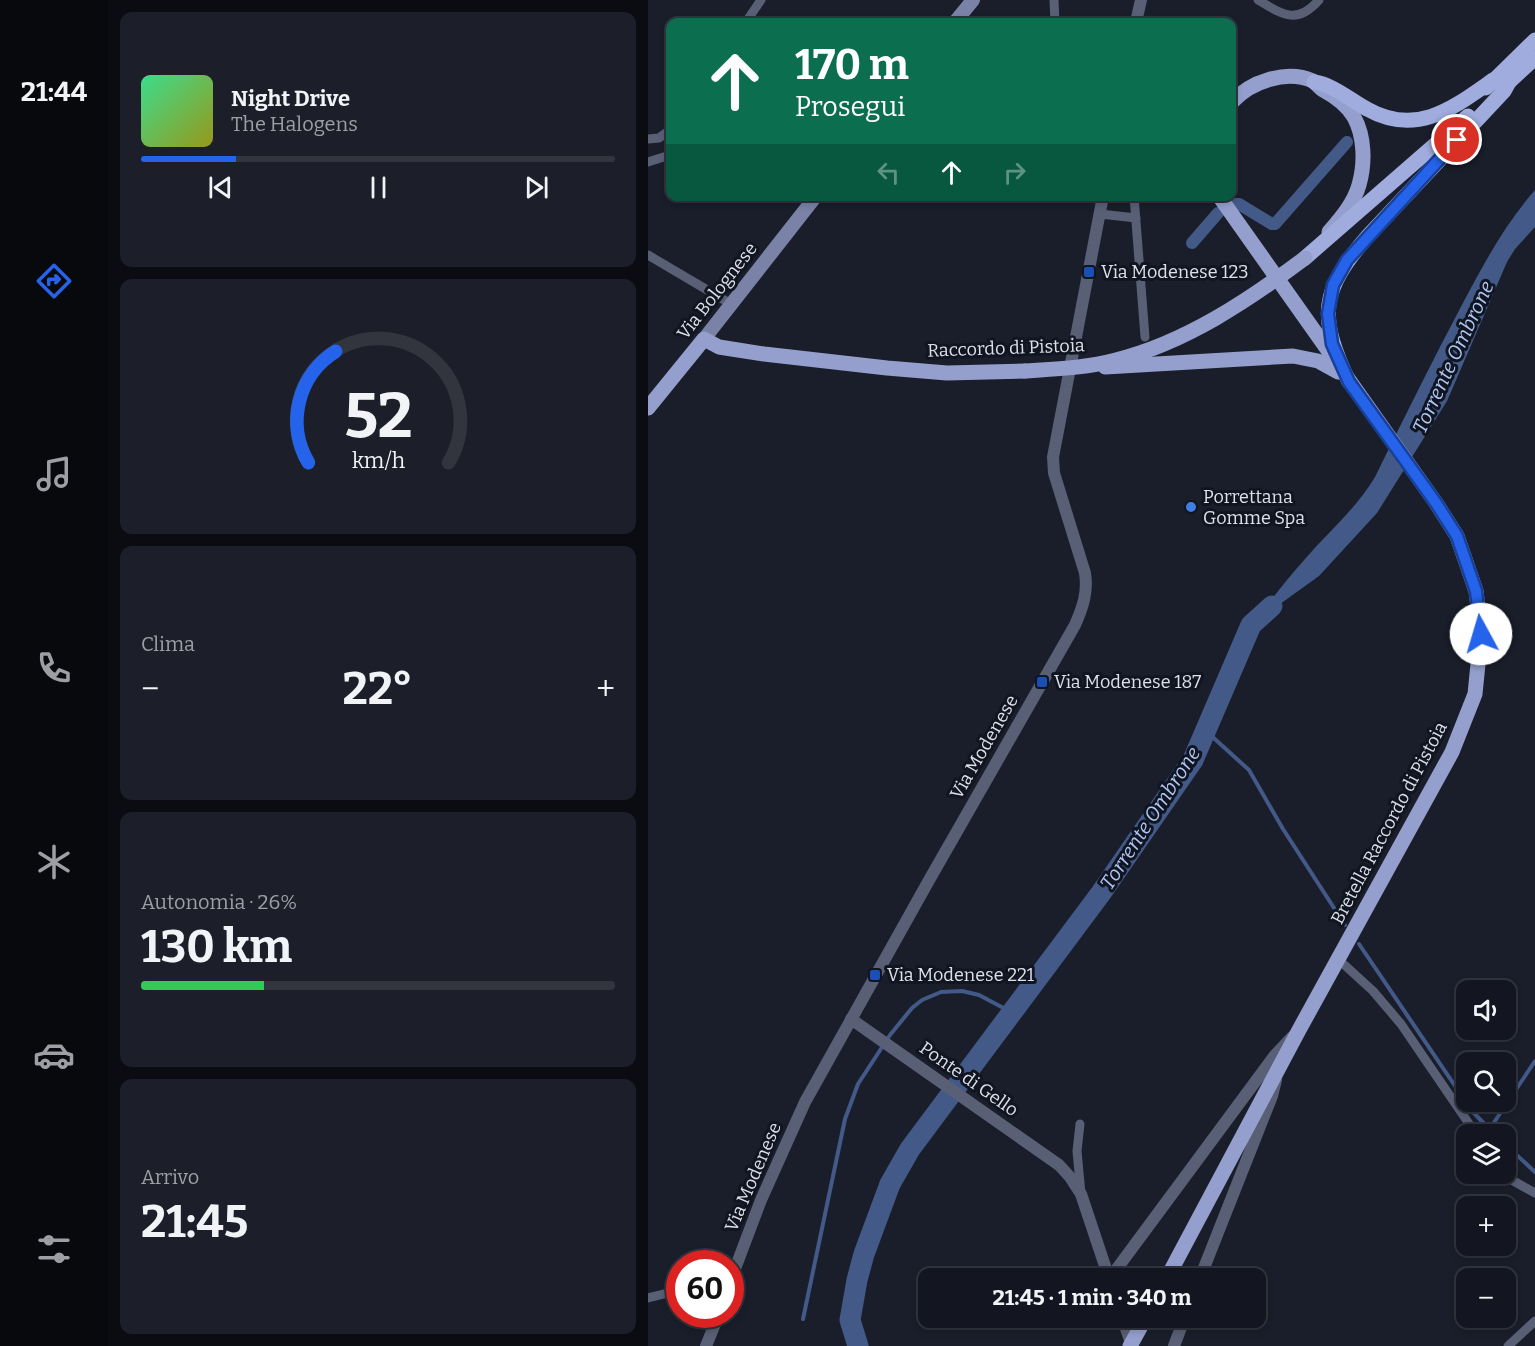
<!DOCTYPE html>
<html lang="it">
<meta charset="utf-8">
<style>
body{margin:0;font-family:Bitter,serif;background:#1c1f29;color:#f1f3f6;height:100vh;display:flex;flex-direction:column;font-size:22px;white-space:nowrap}
*{box-sizing:border-box;margin:0}
p{font-size:20px;color:#9d9fa5}
.icon{flex:none;width:33px;height:33px;fill:none;stroke:currentColor;stroke-width:2;stroke-linecap:round;stroke-linejoin:round}
.map{position:relative;flex:1;overflow:hidden}
.details{display:flex;flex-direction:column;gap:12px;padding:12px;background:#0a0c12;width:540px}
.details>*{flex:none}
.top-card{position:absolute;left:18px;top:18px;width:570px;height:183px;border-radius:12px;box-shadow:0 3px 9px #0003,0 0 0 2px #32353e;background:#0b6e4f;color:#fff;overflow:hidden}
.tools{position:absolute;left:808px;top:980px;display:grid;gap:12px}
.tools a{display:grid;place-items:center;width:60px;height:60px;border-radius:12px;background:#131620;box-shadow:0 3px 9px #0003,0 0 0 2px #32353e;font-size:30px}
.speed{position:absolute;left:18px;top:1250px;display:flex;gap:12px;font-size:30px;font-weight:700;text-align:center}
.speed>*{display:grid;place-content:center;width:78px;height:78px;border-radius:50%;background:#131620;box-shadow:0 3px 9px #0003,0 0 0 2px #32353e;line-height:1}
.speed .limit{border:9px solid #d22;background:#fff;color:#111}
.pin{position:absolute;display:grid;place-items:center;width:51px;height:51px;color:#fff;margin:-26px;border:3px solid #fff;border-radius:50%;box-shadow:0 2px 6px #0007}
.me{position:absolute;width:66px;margin:-33px;rotate:354deg;stroke-linejoin:round;filter:drop-shadow(0 0 4px #0008)}
.turn{display:flex;align-items:center;gap:21px;height:126px;padding:0 30px;font-size:27px}
.turn .icon{width:78px;height:78px;stroke-width:2.5}
.turn b{display:block;font-size:42px;line-height:51px}
.lanes{display:flex;align-items:center;height:57px;padding:0 30px;background:#0003;justify-content:center;gap:30px;direction:ltr}
.lanes .off{opacity:.35}
.big{font-size:45px;font-weight:700;line-height:1.1}
.details .tile{flex:1;display:flex;flex-direction:column;justify-content:center;gap:9px;min-width:0;padding:0 21px;border-radius:12px;background:#1c1f29}
.details .dial{align-items:center;gap:0}
.dial svg{height:156px;overflow:visible;fill:none;stroke:#32353e;stroke-width:7;stroke-linecap:round;text-anchor:middle}
.dial text{fill:#f1f3f6;stroke:none}
.song{display:flex;align-items:center;gap:18px}
.cover{width:72px;height:72px;border-radius:9px;background:linear-gradient(135deg,hsl(150 70% 55%),hsl(60 70% 35%))}
.played{height:6px;border-radius:3px;background:linear-gradient(90deg,#2563eb 20%,#32353e 20%)}
.keys{display:flex;justify-content:space-around;direction:ltr}
.heat{display:flex;justify-content:space-between;align-items:center;font-size:33px;direction:ltr}
.charge{height:9px;border-radius:4px;background:linear-gradient(90deg,#34c759 26%,#32353e 0)}
.trip{position:absolute;left:270px;top:1268px;width:348px;height:60px;border-radius:12px;background:#131620;box-shadow:0 3px 9px #0003,0 0 0 2px #32353e;font-weight:700;line-height:60px;text-align:center}
main{display:flex;flex:1;min-height:0}
.dock{display:flex;flex-direction:column;width:108px;justify-content:space-around;align-items:center;background:#08090d;color:#9d9fa5}
.dock .icon{width:42px;height:42px}
.dock .active{color:#2563eb}
.dock b{font-size:27px;color:#f1f3f6}
.map>svg:first-child{display:block}
.water{fill:#435988}
.lines{fill:none;stroke-linecap:round;stroke-linejoin:round}
.stream{stroke:#435988;stroke-width:4}
.canal{stroke:#435988;stroke-width:12}
.river{stroke:#435988;stroke-width:21}
.minor{stroke:#595f75;stroke-width:9}
.tertiary{stroke:#595f75;stroke-width:12}
.secondary{stroke:#7a83a7;stroke-width:14}
.primary{stroke:#949fcd;stroke-width:15}
.trunk{stroke:#a0acde;stroke-width:15}
.primary-bridge{stroke:#949fcd;stroke-width:15}
.route-casing{stroke:#184099;stroke-width:15}
.route{stroke:#2563eb;stroke-width:10}
.transit-dot{fill:#1a4fb4;stroke:#101521;stroke-width:2}
.shop-dot{fill:#3f7fe0;stroke:#101521;stroke-width:2}
.labels{text-anchor:middle;dominant-baseline:central;stroke-width:6;stroke-linejoin:round;paint-order:stroke}
.poi-label{font-size:18px;fill:#dce0e8;stroke:#101521;text-anchor:start}
.street-label{font-size:18px;fill:#dce0e8;stroke:#101521}
.water-label{font-size:20px;font-style:italic;fill:#b0c7f2;stroke:#101521}
</style>
<main>
<nav class="dock">
<b>21:44</b>
<svg class="icon active" aria-label="directions" viewBox="0 0 24 24"><path d="M12 3l9 9-9 9-9-9zM9 14v-3h6M13 9l2 2-2 2"/></svg>
<svg class="icon" aria-label="music" viewBox="0 0 24 24"><path d="M9 18V5l10-2v13"/><circle cx="6" cy="18" r="3"/><circle cx="16" cy="16" r="3"/></svg>
<svg class="icon" aria-label="phone" viewBox="0 0 24 24"><path d="M5 4h4l2 5-3 2q2 4 5 5l2-3 5 2v4C11 20 4 13 5 4z"/></svg>
<svg class="icon" aria-label="climate" viewBox="0 0 24 24"><path d="M12 3v18M4 7l16 10M4 17L20 7"/></svg>
<svg class="icon" aria-label="car" viewBox="0 0 24 24"><path d="M5 17H2v-5l4-1 3-4h7l3 4 3 1v5h-3M9 17h6M6 11h13"/><circle cx="7" cy="17" r="2"/><circle cx="17" cy="17" r="2"/></svg>
<svg class="icon" aria-label="filters" viewBox="0 0 24 24"><path d="M4 7h16M4 17h16"/><circle cx="9" cy="7" r="2"/><circle cx="15" cy="17" r="2"/></svg>
</nav>
<section class="details">
<div class="tile">
<div class="song"><i class="cover"></i><div><b>Night Drive</b><p>The Halogens</p></div></div>
<div class="played"></div>
<div class="keys"><svg class="icon" aria-label="previous" viewBox="0 0 24 24"><path d="M18 5L8 12l10 7zM5 5v14"/></svg><svg class="icon" aria-label="pause" viewBox="0 0 24 24"><path d="M8 5v14M16 5v14"/></svg><svg class="icon" aria-label="next" viewBox="0 0 24 24"><path d="M6 5l10 7-10 7zM19 5v14"/></svg></div>
</div>
<div class="tile dial"><svg viewBox="0 0 100 80">
<path d="M14 69A42 42 0 1 1 86 69"/>
<path d="M14 69A42 42 0 0 1 28 12" stroke="#2563eb"/>
<text x="50" y="56" font-size="32" font-weight="700">52</text>
<text x="50" y="72" font-size="11">km/h</text>
</svg></div>
<div class="tile"><p>Clima</p>
<div class="heat"><a>−</a><b class="big">22°</b><a>+</a></div>
</div>
<div class="tile"><p>Autonomia · 26%</p><b class="big">130 km</b><div class="charge"></div></div>
<div class="tile"><p>Arrivo</p><b class="big">21:45</b></div>
</section>
<div class="map">
<svg width="887" height="1346" viewBox="0 0 887 1346">
<rect width="100%" height="100%" fill="#191e2a"/>
<path class="water" d="M887,190V227L867,249L859,262L799,401L729,513L671,576L603,625C621,603 638,580 657,559C681,531 708,509 727,477C756,418 785,359 816,301C837,262 857,224 887,190Z"/>
<g class="lines">
<g class="stream">
<path d="M558,731L601,770L635,829L697,925"/>
<path d="M711,944L824,1111L846,1134"/>
<path d="M841,1130L887,1061"/>
<path d="M858,1145L887,1172"/>
<path d="M155,1319L197,1119L210,1084L242,1035L264,1008L274,1000L293,992L314,991L331,995L363,1012"/>
</g>
<g class="canal">
<path d="M586,204H591L624,224H627L699,142"/>
<path d="M544,243L570,213"/>
</g>
<path class="river" d="M210,1346L202,1320L209,1280L216,1254L242,1184L262,1149L453,893L545,760L603,625L624,606"/>
<g class="minor">
<path d="M406,0L407,22"/>
<path d="M610,0C635,15 649,25 671,0"/>
<path d="M98,22L113,0"/>
<path d="M0,139L11,138L22,130"/>
<path d="M0,162L22,155"/>
<path d="M486,196L497,337"/>
<path d="M452,214L488,218"/>
<path d="M0,255L83,304"/>
<path d="M690,959L725,991L753,1024L828,1134"/>
<path d="M432,1124L429,1151L433,1194"/>
<path d="M851,1173L887,1193"/>
<path d="M0,1298L32,1290"/>
<path d="M860,1346L887,1321"/>
</g>
<g class="tertiary">
<path d="M488,22L493,0"/>
<path d="M203,1019L411,1165L422,1177L433,1194L461,1278"/>
<path d="M462,1278L627,1055L644,1037"/>
<path d="M552,1278L624,1096L628,1080"/>
<path d="M82,1282L113,1200L157,1102L280,882L427,625C435,607 440,592 437,573L406,473L405,457L455,196"/>
<path d="M474,1317L484,1346"/>
<path d="M58,1346L71,1314"/>
<path d="M526,1346L537,1317"/>
</g>
<g class="secondary">
<path d="M307,22L325,0"/>
<path d="M56,339L168,196"/>
</g>
<g class="primary">
<path d="M584,102C602,82 638,69 665,81C668,83 671,87 675,90C688,97 699,105 706,117C717,137 717,164 711,185C706,203 693,218 681,232"/>
<path d="M457,367L645,356L670,361L690,372"/>
<path d="M0,408L56,339L71,347L116,354L239,368L299,373L377,371"/>
<path d="M519,1278L651,1030L804,752L827,694L833,634L828,591L809,536L788,503L571,196"/>
</g>
<g class="trunk">
<path d="M666,82C686,85 702,100 719,109C769,137 805,108 845,80"/>
<path d="M853,86L861,82L887,58"/>
<path d="M838,88L887,40"/>
<path d="M657,258L820,116"/>
<path d="M701,382C670,316 672,291 720,236L856,91L861,82"/>
</g>
<g class="primary-bridge">
<path d="M377,371C407,369 438,368 468,360C537,343 601,300 657,258"/>
<path d="M482,1346L498,1317"/>
</g>
</g>
<g class="lines">
<g class="route-casing">
<path id="route" d="M809,140L699,260L685,285L680,314L684,344L701,382L788,503L809,536L828,591L833,634"/>
</g>
<use href="#route" class="route"/>
</g>
<g class="transit-dot">
<rect x="435" y="266" width="12" height="12" rx="3"/>
<rect x="388" y="676" width="12" height="12" rx="3"/>
<rect x="221" y="969" width="12" height="12" rx="3"/>
</g>
<circle class="shop-dot" cx="543" cy="507" r="6"/>
<g class="labels">
<g class="poi-label">
<text x="453" y="272">Via Modenese 123</text>
<text x="555" y="497">Porrettana<tspan x="555" dy="21">Gomme Spa</tspan></text>
<text x="406" y="682">Via Modenese 187</text>
<text x="239" y="975">Via Modenese 221</text>
</g>
<g class="street-label">
<text transform="translate(69 291) rotate(-52)">Via Bolognese</text>
<text transform="translate(358 348) rotate(-2)">Raccordo di Pistoia</text>
<text transform="translate(336 747) rotate(-60)">Via Modenese</text>
<text transform="translate(741 823) rotate(-62)">Bretella Raccordo di Pistoia</text>
<text transform="translate(321 1079) rotate(35)">Ponte di Gello</text>
<text transform="translate(105 1177) rotate(-67)">Via Modenese</text>
</g>
<g class="water-label">
<text transform="translate(805 357) rotate(-65)">Torrente Ombrone</text>
<text transform="translate(502 818) rotate(-57)">Torrente Ombrone</text>
</g>
</g>
</svg>
<div class="tools">
<a><svg class="icon" aria-label="sound" viewBox="0 0 24 24"><path d="M4 9h4l5-4v14l-5-4H4zM17 9q2 3 0 6"/></svg></a>
<a><svg class="icon" aria-label="search" viewBox="0 0 24 24"><circle cx="10" cy="10" r="6"/><path d="M15 15l6 6"/></svg></a>
<a><svg class="icon" aria-label="layers" viewBox="0 0 24 24"><path d="M12 4l9 5-9 5-9-5zM3 14l9 5 9-5"/></svg></a>
<a>+</a>
<a>−</a>
</div>
<div class="speed"><div class="limit">60</div></div>
<div class="pin" style="left:809px;top:140px;background:#d93025"><svg class="icon" aria-label="arrive" viewBox="0 0 24 24"><path d="M6 21V4h12l-3 4 3 4H6"/></svg></div>
<svg class="me" style="left:833px;top:634px" viewBox="-20 -20 40 40"><circle r="19" fill="#fff"/><path d="M0-13L10 11 0 6-10 11z" fill="#2563eb"/></svg>
<div class="trip">21:45 · 1 min · 340 m</div>
<div class="top-card">
<div class="turn"><svg class="icon" aria-label="ahead" viewBox="0 0 24 24"><path d="M12 20V5M6 11l6-6 6 6"/></svg><div><b>170 m</b>Prosegui</div></div>
<div class="lanes"><svg class="icon off" aria-label="left" viewBox="0 0 24 24"><path d="M17 20v-9H6M10 6l-5 5 5 5"/></svg><svg class="icon" aria-label="ahead" viewBox="0 0 24 24"><path d="M12 20V5M6 11l6-6 6 6"/></svg><svg class="icon off" aria-label="right" viewBox="0 0 24 24"><path d="M7 20v-9h11M14 6l5 5-5 5"/></svg></div>
</div>
</div>
</main>
